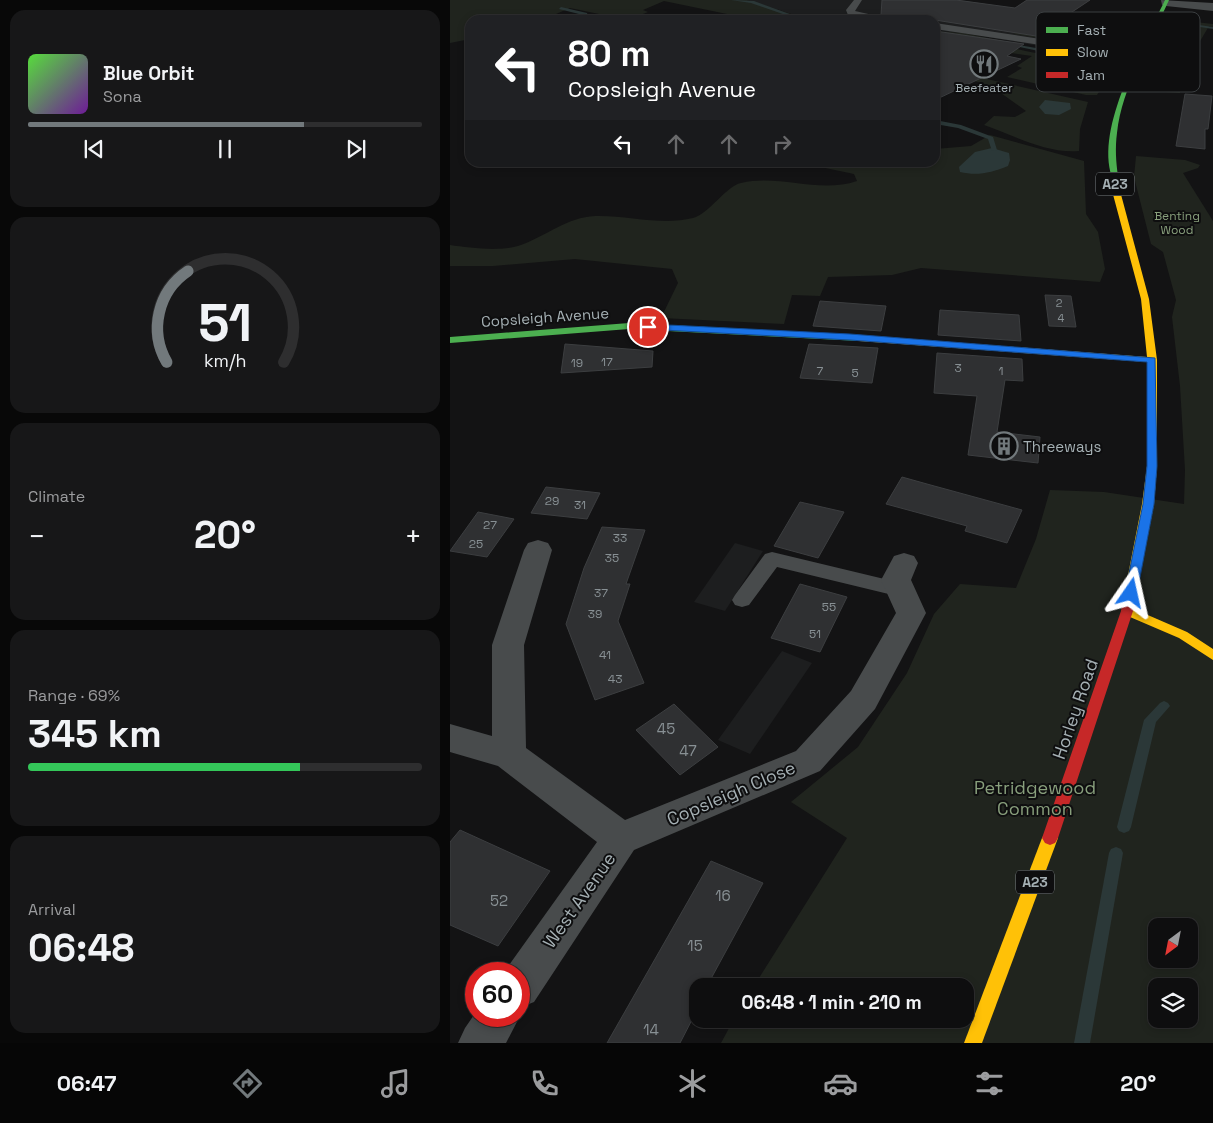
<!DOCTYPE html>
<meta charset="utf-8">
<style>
body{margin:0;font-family:"Space Grotesk",sans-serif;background:#171718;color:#f1f3f6;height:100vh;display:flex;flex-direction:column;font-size:19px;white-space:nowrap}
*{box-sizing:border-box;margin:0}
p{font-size:16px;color:#9b9c9e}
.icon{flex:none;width:28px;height:28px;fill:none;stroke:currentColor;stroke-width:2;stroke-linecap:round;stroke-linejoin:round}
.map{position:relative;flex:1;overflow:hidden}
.side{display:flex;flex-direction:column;gap:10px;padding:10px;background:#080808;width:450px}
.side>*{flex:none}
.banner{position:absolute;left:15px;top:15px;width:475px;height:152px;border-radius:15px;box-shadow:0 2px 8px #0003,0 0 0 1px #2e2e2f;background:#202124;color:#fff;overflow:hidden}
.needle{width:32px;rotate:212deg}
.controls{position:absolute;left:698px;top:918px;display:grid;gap:10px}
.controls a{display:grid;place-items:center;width:50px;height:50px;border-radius:10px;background:#0e0e0f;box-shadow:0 2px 8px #0003,0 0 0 1px #2e2e2f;font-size:25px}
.speed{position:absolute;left:15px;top:962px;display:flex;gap:10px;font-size:25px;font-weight:700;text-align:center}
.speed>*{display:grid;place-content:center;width:65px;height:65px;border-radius:50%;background:#0e0e0f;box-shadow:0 2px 8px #0003,0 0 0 1px #2e2e2f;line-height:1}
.speed .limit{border:8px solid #d22;background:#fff;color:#111}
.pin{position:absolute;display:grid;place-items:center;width:42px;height:42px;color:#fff;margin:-21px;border:2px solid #fff;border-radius:50%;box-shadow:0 1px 5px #0007}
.me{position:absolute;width:55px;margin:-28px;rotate:11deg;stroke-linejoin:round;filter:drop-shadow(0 0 4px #0008)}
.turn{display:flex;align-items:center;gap:18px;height:105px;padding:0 20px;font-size:22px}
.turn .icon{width:65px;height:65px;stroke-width:2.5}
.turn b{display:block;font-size:35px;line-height:42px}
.lanes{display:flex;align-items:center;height:48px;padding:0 20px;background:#0003;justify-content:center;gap:25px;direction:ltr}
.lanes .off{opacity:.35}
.big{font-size:38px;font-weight:700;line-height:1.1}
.side .tile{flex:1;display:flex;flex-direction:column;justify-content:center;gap:8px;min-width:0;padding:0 18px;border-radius:15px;background:#171718}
.side .dial{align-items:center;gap:0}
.dial svg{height:130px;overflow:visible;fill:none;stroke:#2e2e2f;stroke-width:7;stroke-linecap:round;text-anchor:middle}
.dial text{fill:#f1f3f6;stroke:none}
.song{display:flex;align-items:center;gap:15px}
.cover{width:60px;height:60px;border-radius:8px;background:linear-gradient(135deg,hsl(110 70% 55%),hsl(280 70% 35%))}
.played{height:5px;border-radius:2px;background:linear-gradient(90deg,#72797c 70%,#2e2e2f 70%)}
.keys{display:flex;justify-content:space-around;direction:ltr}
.heat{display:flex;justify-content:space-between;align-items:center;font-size:28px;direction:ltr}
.charge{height:8px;border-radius:4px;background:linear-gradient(90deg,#34c759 69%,#2e2e2f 0)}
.trip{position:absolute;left:239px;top:978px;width:285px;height:50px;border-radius:15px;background:#0e0e0f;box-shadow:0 2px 8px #0003,0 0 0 1px #2e2e2f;font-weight:700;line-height:50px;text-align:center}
.dock{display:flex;height:80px;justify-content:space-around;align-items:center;background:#060606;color:#9b9c9e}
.dock .icon{width:35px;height:35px}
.dock .on{color:#72797c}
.dock b{font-size:22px;color:#f1f3f6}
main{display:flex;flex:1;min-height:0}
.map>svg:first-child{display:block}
.built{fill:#1d1e1f}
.green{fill:#20241e;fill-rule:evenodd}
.water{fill:#2b3838}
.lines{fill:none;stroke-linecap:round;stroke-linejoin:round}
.stream{fill:#2b3838;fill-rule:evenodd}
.building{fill:#2f3032;stroke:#3c3e40}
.lane{fill:#484b4c;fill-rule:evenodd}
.street{fill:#484b4c;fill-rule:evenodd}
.fast{fill:#4caf50;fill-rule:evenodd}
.slow{fill:#ffc107;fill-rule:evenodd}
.jam{fill:#c62828;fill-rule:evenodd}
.route{fill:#1a73e8;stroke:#114b97}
.labels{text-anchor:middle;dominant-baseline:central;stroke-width:4;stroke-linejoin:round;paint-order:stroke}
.far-number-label{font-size:11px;fill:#889094}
.far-poi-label{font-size:12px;fill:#a5b0b4;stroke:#0e0e0f}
.far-park-label{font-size:12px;fill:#889f7c;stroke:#0e0e0f}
.number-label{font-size:12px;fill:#889094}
.shield{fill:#0e0e0f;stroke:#787f82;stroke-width:1}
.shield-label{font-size:14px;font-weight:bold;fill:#a5b0b4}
.street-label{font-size:15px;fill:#a5b0b4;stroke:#0e0e0f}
.poi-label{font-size:15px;fill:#a5b0b4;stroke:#0e0e0f;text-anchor:start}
.near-number-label{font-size:15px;fill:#889094}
.near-street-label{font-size:18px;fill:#a5b0b4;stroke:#0e0e0f}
.near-park-label{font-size:18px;fill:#889f7c;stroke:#0e0e0f}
.key{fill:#0e0e0f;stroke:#3b3f41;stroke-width:1}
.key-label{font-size:14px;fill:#a5b0b4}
</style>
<main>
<section class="side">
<div class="tile">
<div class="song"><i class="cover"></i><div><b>Blue Orbit</b><p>Sona</p></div></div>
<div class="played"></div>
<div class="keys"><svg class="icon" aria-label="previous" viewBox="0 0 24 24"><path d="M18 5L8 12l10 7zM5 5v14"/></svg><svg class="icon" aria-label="pause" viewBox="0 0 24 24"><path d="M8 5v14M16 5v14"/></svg><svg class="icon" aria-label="next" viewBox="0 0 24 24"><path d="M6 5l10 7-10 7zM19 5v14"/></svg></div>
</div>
<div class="tile dial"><svg viewBox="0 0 100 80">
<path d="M14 69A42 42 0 1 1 86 69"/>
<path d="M14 69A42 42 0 0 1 27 13" stroke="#72797c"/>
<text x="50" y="56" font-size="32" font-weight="700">51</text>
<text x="50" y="72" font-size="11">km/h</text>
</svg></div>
<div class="tile"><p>Climate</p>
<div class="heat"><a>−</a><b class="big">20°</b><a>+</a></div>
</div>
<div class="tile"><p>Range · 69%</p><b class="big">345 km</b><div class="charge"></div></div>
<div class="tile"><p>Arrival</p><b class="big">06:48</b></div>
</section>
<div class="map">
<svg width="763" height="1043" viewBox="0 0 763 1043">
<rect width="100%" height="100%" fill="#131314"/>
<g class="built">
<path d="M297,0H510L582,11L591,18L633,25L653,22L666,12L689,15L684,25L672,26L654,35L638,49L624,52L513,33L485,31V20H360Z"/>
<path d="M285,543L313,551L275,611L244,602Z"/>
<path d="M332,651L362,663L300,754L268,740Z"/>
</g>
<g class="green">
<path d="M0,0H297L360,20H306L214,1L193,10L198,12L178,20L120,8L92,20H20V39L0,43Z"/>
<path d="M737,21L763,24V27L759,26L733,70L730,93L701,91L723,38Z"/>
<path d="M585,25L623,31L628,33L618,41L611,42L564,34L567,31Z"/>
<path d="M485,31L513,33L559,42L552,45C583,54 617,59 649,57L674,33H681L668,62L647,95H636L557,77L572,68L567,66L582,56L555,52Z"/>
<path d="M519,75L638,102L630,129L629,151C597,154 563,135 534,125L544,116L565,117L576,111L541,86L514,78Z"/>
<path d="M540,135L634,161L636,214L648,232L655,269L650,282L471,268L442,275L378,277L370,296L342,295L334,324L211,318L228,283L222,269L125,259L43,266H0V245C20,248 52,252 71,245C96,236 118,217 145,216C177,215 212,226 243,218C259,214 276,186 291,183C330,174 369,194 407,181L404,174L361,165V163L485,162V149L521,146Z"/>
<path d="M686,156L735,160L750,165L748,168L733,173L763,221V1043H271L284,1019H515V986H304L397,838L341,802L408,747L457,673L484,614L510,584L566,588L586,539L600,490L654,492L734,504L735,470L730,386L722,317L726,300L713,252L701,244L684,177ZM706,926H739V959H706ZM706,986H739V1019H706Z"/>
</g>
<g class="water">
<path d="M595,100L620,103L621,109L609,115L595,114L589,107Z"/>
<path d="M542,148L559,153L560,160L558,166C541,173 527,176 510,172L509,167L525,152Z"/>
</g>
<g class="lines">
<g class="stream">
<path d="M281,0L304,1L356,20H350L301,3Z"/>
<path d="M111,7L137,13L138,16L146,20L134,18L133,15L109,9Z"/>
<path d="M735,23L763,27V29L737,25Z"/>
<path d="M680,27L682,29L663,36L648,53L638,56L603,54L555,44L557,43L603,51L638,53L644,51L660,34Z"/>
<path d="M485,32L526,37L528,38L526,39L485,34Z"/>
<path d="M485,120L511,125L543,137L547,150L542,151L538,139L508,128L485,124Z"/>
<path d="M714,701L718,703L720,706L706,722L681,827L679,831L674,833L669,831L667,827L694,720L710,703Z"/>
<path d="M666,847L671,849L673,853L640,1043H624L659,853L661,849Z"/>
</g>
</g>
<g class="building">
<path d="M432,0H506L565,8L577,0H640L586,36L485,20H463L431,15Z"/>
<path d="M485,31L574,44L557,56L571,59L485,100Z"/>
<path d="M735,94L762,96L758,129H755V149L726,146Z"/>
<path d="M595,295L621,296L626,327L599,326Z"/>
<path d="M370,301L436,306L431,331L363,326Z"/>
<path d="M490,310L569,315L571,341L488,335Z"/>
<path d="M115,344L203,351L202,367L111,373Z"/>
<path d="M359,344L428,348L422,383L350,378Z"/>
<path d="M487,353L572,359L573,381L555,380L547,432L590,437L588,463L518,455L527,396L484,393Z"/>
<path d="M452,477L477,484L572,510L557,543L515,531L517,526L436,504Z"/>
<path d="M96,487L150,493L137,519L81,513Z"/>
<path d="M350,502L394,512L368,558L324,546Z"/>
<path d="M28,512L64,519L37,557L0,551Z"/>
<path d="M152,527L195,530L176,584H180L168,621L194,683L145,700L116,624L134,568Z"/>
<path d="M350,584L397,597L370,652L321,638Z"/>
<path d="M224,704L268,747L230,775L186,730Z"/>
<path d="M10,830L100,871L48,946L0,925V842Z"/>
<path d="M261,861L313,883L257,986H248V1003L242,1013L245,1014L230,1043H157Z"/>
</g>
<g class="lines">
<g class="lane">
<path d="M404,0H412L405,11L445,20H426L398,15L396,10Z"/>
<path d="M678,16H701L713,19C707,24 678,21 667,23C646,28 632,45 610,48L485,29V23L610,42L624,39L651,22Z"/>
<path d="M322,552L451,583L458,585L461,590L458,595L451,597L327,567L299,605L292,607L285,605L282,600L285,595L315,554Z"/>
</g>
<g class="street">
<path d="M711,0L763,3V11L716,6L712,5Z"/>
<path d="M88,540L98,543L102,550L74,645L76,748L175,820L346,751L401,691L446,613L431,580L444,556L454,553L464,556L468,563L461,580L476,613L425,709L370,771L184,850L84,1002L69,1008V974L54,972L147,842L48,766L0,752V724L42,736V645L74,550L78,543Z"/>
<path d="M26,1012V1016H69V1013L70,1016L56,1043H8L15,1028Z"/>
</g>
<g class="fast">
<path d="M715,0H719C700,42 672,87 667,133C665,148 666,162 668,176L662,177C645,127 693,46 715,0Z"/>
<path d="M179,323L409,335L414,338L409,341L179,329L0,343V337Z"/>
</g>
<g class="slow">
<path d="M664,174L668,176L669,187L699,299L707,360V466L704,504L688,585L686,588H678L676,585L692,504L697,466V362L409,341L404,338L409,335L697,357L691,299L661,187L660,176Z"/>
<path d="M677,606L737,632L763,649V660L729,638L673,614L671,611L673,608Z"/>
<path d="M600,831L605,833L608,838L532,1043H514L592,838L595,833Z"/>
</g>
<path class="jam" d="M682,581L686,582L688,585L683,611L608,838L605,843L600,845L595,843L592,838L671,611L676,585L678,582Z"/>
</g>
<path class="route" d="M198,324L400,334L705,358L707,466L704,504L687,593L681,598L675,593L693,504L697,466V362L400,340L194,329L193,327Z"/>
<defs>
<g id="restaurant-ring" transform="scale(1.4375)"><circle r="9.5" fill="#0e0e0f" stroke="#72797c" stroke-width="1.5"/><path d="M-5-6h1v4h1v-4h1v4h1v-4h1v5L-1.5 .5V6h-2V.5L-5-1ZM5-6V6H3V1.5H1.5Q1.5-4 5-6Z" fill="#72797c"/></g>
<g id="building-ring" transform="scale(1.4375)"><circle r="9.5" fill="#0e0e0f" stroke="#72797c" stroke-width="1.5"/><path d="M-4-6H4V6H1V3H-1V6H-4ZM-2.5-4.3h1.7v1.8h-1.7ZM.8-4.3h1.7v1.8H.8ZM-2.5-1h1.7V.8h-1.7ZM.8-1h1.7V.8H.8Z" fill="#72797c"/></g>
</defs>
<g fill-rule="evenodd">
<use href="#restaurant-ring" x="534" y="64"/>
<use href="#building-ring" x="554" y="446"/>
</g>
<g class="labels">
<g class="far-number-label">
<text x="609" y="303">2</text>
<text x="611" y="318">4</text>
</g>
<g class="far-poi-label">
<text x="534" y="88">Beefeater</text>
</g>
<g class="far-park-label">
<text x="727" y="216">Benting<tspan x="727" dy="14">Wood</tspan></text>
</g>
<g class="number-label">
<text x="157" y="362">17</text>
<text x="127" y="363">19</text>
<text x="508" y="368">3</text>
<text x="370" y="371">7</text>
<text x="551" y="371">1</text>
<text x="405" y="373">5</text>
<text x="102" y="501">29</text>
<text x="130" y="505">31</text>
<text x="40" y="525">27</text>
<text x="170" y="538">33</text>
<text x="26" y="544">25</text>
<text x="162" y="558">35</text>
<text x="151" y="593">37</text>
<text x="379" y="607">55</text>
<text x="145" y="614">39</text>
<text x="365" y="634">51</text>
<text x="155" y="655">41</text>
<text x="165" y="679">43</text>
</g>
<g class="shield">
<rect x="646" y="172.5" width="38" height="23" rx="4"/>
<rect x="566" y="870.5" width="38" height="23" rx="4"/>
</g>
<g class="shield-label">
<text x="665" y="184">A23</text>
<text x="585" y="882">A23</text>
</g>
<g class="street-label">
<text transform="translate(95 317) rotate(-4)">Copsleigh Avenue</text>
</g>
<g class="poi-label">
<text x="573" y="446">Threeways</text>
</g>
<g class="near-number-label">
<text x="216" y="728">45</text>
<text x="238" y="750">47</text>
<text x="273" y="895">16</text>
<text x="49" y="900">52</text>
<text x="245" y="945">15</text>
<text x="201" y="1029">14</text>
</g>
<g class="near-street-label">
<text transform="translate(625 709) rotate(-71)">Horley Road</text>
<text transform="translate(281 793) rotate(-23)">Copsleigh Close</text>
<text transform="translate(129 900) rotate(-55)">West Avenue</text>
</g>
<g class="near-park-label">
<text x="585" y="787">Petridgewood<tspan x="585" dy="21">Common</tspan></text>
</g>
</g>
<rect x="586" y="12" width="164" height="80" rx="8" class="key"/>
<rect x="596" y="27" width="22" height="6" fill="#4caf50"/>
<rect x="596" y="49" width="22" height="7" fill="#ffc107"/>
<rect x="596" y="72" width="22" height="6" fill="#c62828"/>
<g class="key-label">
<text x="627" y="35">Fast</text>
<text x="627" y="57">Slow</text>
<text x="627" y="80">Jam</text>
</g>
</svg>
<div class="controls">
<a><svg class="needle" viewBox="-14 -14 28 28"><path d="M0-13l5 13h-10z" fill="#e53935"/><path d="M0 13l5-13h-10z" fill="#9b9c9e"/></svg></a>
<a><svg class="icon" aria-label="layers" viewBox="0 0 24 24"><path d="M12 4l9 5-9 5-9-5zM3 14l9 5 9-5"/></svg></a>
</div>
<div class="speed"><div class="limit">60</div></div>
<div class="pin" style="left:198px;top:327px;background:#d93025"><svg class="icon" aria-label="arrive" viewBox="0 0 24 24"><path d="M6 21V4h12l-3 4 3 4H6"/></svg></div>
<svg class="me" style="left:681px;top:593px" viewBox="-20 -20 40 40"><path d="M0-17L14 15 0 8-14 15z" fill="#1a73e8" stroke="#fff" stroke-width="4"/></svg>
<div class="trip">06:48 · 1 min · 210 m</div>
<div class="banner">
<div class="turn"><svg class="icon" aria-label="left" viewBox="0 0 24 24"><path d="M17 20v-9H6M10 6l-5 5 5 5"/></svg><div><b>80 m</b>Copsleigh Avenue</div></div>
<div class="lanes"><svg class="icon" aria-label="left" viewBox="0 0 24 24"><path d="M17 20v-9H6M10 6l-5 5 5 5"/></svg><svg class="icon off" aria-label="ahead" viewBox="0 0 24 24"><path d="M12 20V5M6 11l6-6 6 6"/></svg><svg class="icon off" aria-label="ahead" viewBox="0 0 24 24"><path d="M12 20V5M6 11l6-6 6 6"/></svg><svg class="icon off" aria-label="right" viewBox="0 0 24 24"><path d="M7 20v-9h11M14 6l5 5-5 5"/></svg></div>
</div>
</div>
</main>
<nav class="dock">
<b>06:47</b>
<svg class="icon on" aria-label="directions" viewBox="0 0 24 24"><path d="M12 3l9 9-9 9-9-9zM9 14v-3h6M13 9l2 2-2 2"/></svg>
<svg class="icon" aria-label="music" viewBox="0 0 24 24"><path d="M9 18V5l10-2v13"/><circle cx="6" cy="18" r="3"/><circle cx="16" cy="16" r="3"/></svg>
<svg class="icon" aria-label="phone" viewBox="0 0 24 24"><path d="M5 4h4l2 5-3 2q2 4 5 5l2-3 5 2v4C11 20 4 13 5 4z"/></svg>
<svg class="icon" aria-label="climate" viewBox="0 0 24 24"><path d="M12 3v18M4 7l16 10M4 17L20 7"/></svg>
<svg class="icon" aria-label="car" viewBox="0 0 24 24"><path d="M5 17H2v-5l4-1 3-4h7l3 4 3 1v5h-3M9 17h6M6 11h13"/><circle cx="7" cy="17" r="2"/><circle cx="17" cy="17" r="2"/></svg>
<svg class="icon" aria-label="filters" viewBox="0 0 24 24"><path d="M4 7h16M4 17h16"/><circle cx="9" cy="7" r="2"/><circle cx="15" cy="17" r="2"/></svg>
<b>20°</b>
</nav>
